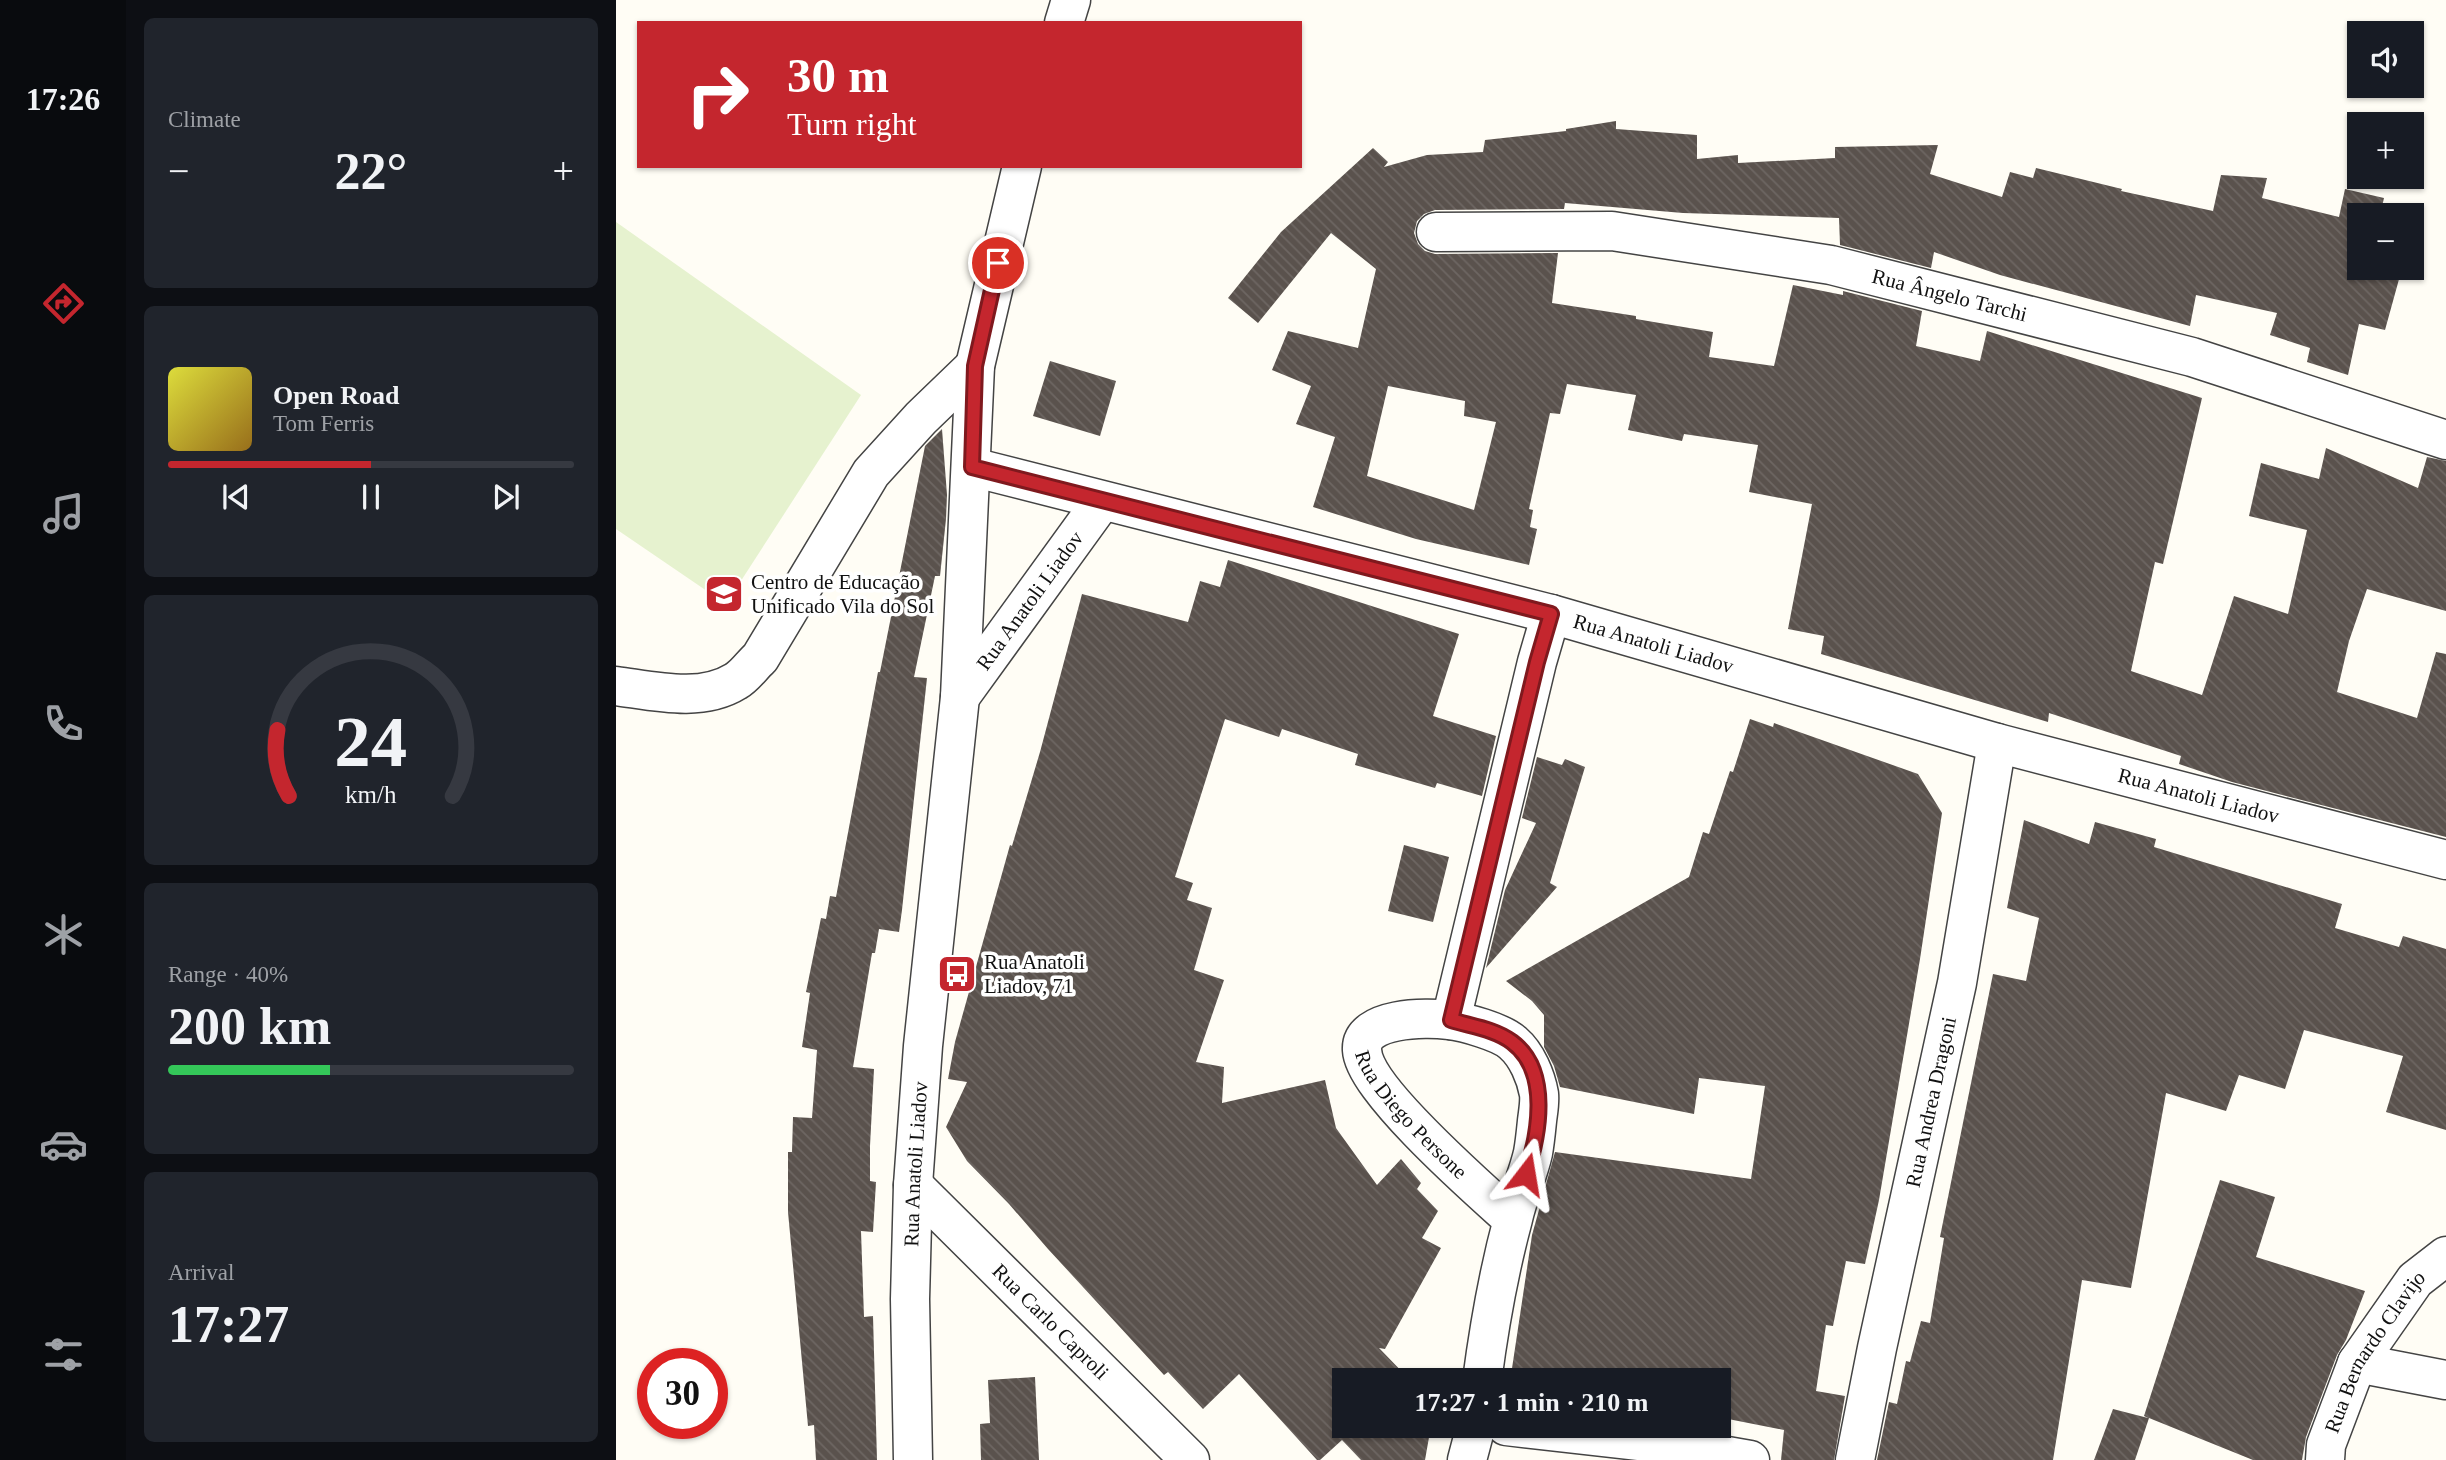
<!DOCTYPE html>
<meta charset="utf-8">
<style>
body{margin:0;font-family:"Times New Roman",serif;background:#20242c;color:#f1f3f6;height:100vh;display:flex;flex-direction:column;font-size:26px;white-space:nowrap}
*{box-sizing:border-box;margin:0}
p{font-size:23px;color:#9ea1a6}
.icon{flex:none;width:38px;height:38px;fill:none;stroke:currentColor;stroke-width:2;stroke-linecap:round;stroke-linejoin:round}
.map{position:relative;flex:1;overflow:hidden}
.side{display:flex;flex-direction:column;gap:18px;padding:18px;background:#0d0f14;width:490px}
.side>*{flex:none}
.banner{position:absolute;left:21px;top:21px;width:665px;height:147px;border-radius:0px;box-shadow:0 2px 5px #0004;background:#c4262e;color:#fff;overflow:hidden}
.fabs{position:absolute;left:1731px;top:21px;display:grid;gap:14px}
.fabs a{display:grid;place-items:center;width:77px;height:77px;border-radius:0px;background:#171b24;box-shadow:0 2px 5px #0004;font-size:35px}
.speed{position:absolute;left:21px;top:1348px;display:flex;gap:14px;font-size:35px;font-weight:700;text-align:center}
.speed>*{display:grid;place-content:center;width:91px;height:91px;border-radius:50%;background:#171b24;box-shadow:0 2px 5px #0004;line-height:1}
.speed .limit{border:10px solid #d22;background:#fff;color:#111}
.pin{position:absolute;display:grid;place-items:center;width:60px;height:60px;color:#fff;margin:-30px;border:4px solid #fff;border-radius:50%;box-shadow:0 2px 7px #0007}
.me{position:absolute;width:77px;margin:-38px;rotate:14deg;stroke-linejoin:round;filter:drop-shadow(0 0 5px #0008)}
.turn{display:flex;align-items:center;gap:24px;height:147px;padding:0 35px;font-size:32px}
.turn .icon{width:91px;height:91px;stroke-width:2.5}
.turn b{display:block;font-size:49px;line-height:60px}
.big{font-size:52px;font-weight:600;line-height:1.1}
.side .tile{flex:1;display:flex;flex-direction:column;justify-content:center;gap:10px;min-width:0;padding:0 24px;border-radius:10px;background:#20242c}
.side .dial{align-items:center;gap:0}
.dial svg{height:182px;overflow:visible;fill:none;stroke:#363941;stroke-width:7;stroke-linecap:round;text-anchor:middle}
.dial text{fill:#f1f3f6;stroke:none}
.song{display:flex;align-items:center;gap:21px}
.cover{width:84px;height:84px;border-radius:10px;background:linear-gradient(135deg,hsl(60 70% 55%),hsl(40 70% 35%))}
.played{height:7px;border-radius:4px;background:linear-gradient(90deg,#c4262e 50%,#363941 50%)}
.keys{display:flex;justify-content:space-around;direction:ltr}
.heat{display:flex;justify-content:space-between;align-items:center;font-size:38px;direction:ltr}
.charge{height:10px;border-radius:5px;background:linear-gradient(90deg,#34c759 40%,#363941 0)}
.trip{position:absolute;left:716px;top:1368px;width:399px;height:70px;border-radius:0px;background:#171b24;box-shadow:0 2px 5px #0004;font-weight:600;line-height:70px;text-align:center}
main{display:flex;flex:1;min-height:0}
.menu{display:flex;flex-direction:column;width:126px;justify-content:space-around;align-items:center;background:#090b0e;color:#9ea1a6}
.menu .icon{width:49px;height:49px}
.menu .active{color:#c4262e}
.menu b{font-size:32px;color:#f1f3f6}
.map>svg:first-child{display:block}
.pitch{fill:#e6f2cf}
.building{fill:url(#building-back-hatch);fill-rule:evenodd}
.lines{fill:none;stroke-linecap:round;stroke-linejoin:round}
.minor-casing{stroke:#444;stroke-width:41}
.minor{stroke:#fff;stroke-width:38}
.route-casing{stroke:#7f191e;stroke-width:18}
.route{stroke:#c4262e;stroke-width:12}
.labels{text-anchor:middle;dominant-baseline:central;stroke-width:7;stroke-linejoin:round;paint-order:stroke}
.street-label{font-size:21px;fill:#111;stroke:#fff}
.poi-label{font-size:21px;fill:#111;stroke:#fff;text-anchor:start}
</style>
<main>
<nav class="menu">
<b>17:26</b>
<svg class="icon active" aria-label="directions" viewBox="0 0 24 24"><path d="M12 3l9 9-9 9-9-9zM9 14v-3h6M13 9l2 2-2 2"/></svg>
<svg class="icon" aria-label="music" viewBox="0 0 24 24"><path d="M9 18V5l10-2v13"/><circle cx="6" cy="18" r="3"/><circle cx="16" cy="16" r="3"/></svg>
<svg class="icon" aria-label="phone" viewBox="0 0 24 24"><path d="M5 4h4l2 5-3 2q2 4 5 5l2-3 5 2v4C11 20 4 13 5 4z"/></svg>
<svg class="icon" aria-label="climate" viewBox="0 0 24 24"><path d="M12 3v18M4 7l16 10M4 17L20 7"/></svg>
<svg class="icon" aria-label="car" viewBox="0 0 24 24"><path d="M5 17H2v-5l4-1 3-4h7l3 4 3 1v5h-3M9 17h6M6 11h13"/><circle cx="7" cy="17" r="2"/><circle cx="17" cy="17" r="2"/></svg>
<svg class="icon" aria-label="filters" viewBox="0 0 24 24"><path d="M4 7h16M4 17h16"/><circle cx="9" cy="7" r="2"/><circle cx="15" cy="17" r="2"/></svg>
</nav>
<section class="side">
<div class="tile"><p>Climate</p>
<div class="heat"><a>−</a><b class="big">22°</b><a>+</a></div>
</div>
<div class="tile">
<div class="song"><i class="cover"></i><div><b>Open Road</b><p>Tom Ferris</p></div></div>
<div class="played"></div>
<div class="keys"><svg class="icon" aria-label="previous" viewBox="0 0 24 24"><path d="M18 5L8 12l10 7zM5 5v14"/></svg><svg class="icon" aria-label="pause" viewBox="0 0 24 24"><path d="M8 5v14M16 5v14"/></svg><svg class="icon" aria-label="next" viewBox="0 0 24 24"><path d="M6 5l10 7-10 7zM19 5v14"/></svg></div>
</div>
<div class="tile dial"><svg viewBox="0 0 100 80">
<path d="M14 69A42 42 0 1 1 86 69"/>
<path d="M14 69A42 42 0 0 1 9 40" stroke="#c4262e"/>
<text x="50" y="56" font-size="32" font-weight="700">24</text>
<text x="50" y="72" font-size="11">km/h</text>
</svg></div>
<div class="tile"><p>Range · 40%</p><b class="big">200 km</b><div class="charge"></div></div>
<div class="tile"><p>Arrival</p><b class="big">17:27</b></div>
</section>
<div class="map">
<svg width="1830" height="1460" viewBox="0 0 1830 1460">
<defs>
<pattern id="building-back-hatch" width="6" height="6" patternUnits="userSpaceOnUse" patternTransform="scale(1.75)"><rect width="6" height="6" fill="#5a524d"/><path d="M-1 5l2 2M0 0l6 6M5-1l2 2" fill="none" stroke="#6d6662"/></pattern>
</defs>
<rect width="100%" height="100%" fill="#fffdf5"/>
<path class="pitch" d="M0,222L245,395L110,604L0,529Z"/>
<g class="building">
<path d="M1000,121V129L1081,135V159L1122,155V163L1219,158V147L1322,145L1314,174L1386,197L1394,172L1417,178L1420,168L1506,189L1505,191L1597,211L1605,175L1651,178L1646,198L1723,217L1729,189L1768,198L1764,215H1743V268H1769L1785,272L1769,330L1743,324L1732,375L1691,362L1694,348L1654,335L1661,313L1580,295L1574,326L1384,275L1318,252L1315,268L1224,245L1223,218L1067,213L949,203L948,209L819,210L808,214L801,221L798,233L802,244L809,251L819,254L942,253L936,303L1020,316V319L1097,332L1093,357L1158,366L1177,285L1227,295V291L1306,311L1300,346L1364,361L1371,331L1586,398L1547,564L1539,562L1515,671L1586,695L1618,596L1672,614L1691,530L1633,516L1645,463L1703,479L1710,448L1802,488L1811,457L1830,461V611L1751,589L1733,641L1721,692L1801,718L1820,652L1830,654V837L1616,782L1563,764L1565,756L1433,713L1432,722L1205,654L1208,636L1172,629L1196,504L1133,492L1142,445L1068,434L1066,441L1012,430L1020,395L951,384L944,414L934,413L913,509L917,510L914,527L921,529L913,565L800,539L697,507L719,437L680,424L695,386L656,370L672,331L742,348L760,269L715,233L642,323L612,298L665,232L757,148L772,162L768,167L811,155L867,152L869,140L950,131V129ZM772,386L849,401L848,416L880,422L858,510L751,476Z"/>
<path d="M434,361L500,381L484,436L417,416Z"/>
<path d="M326,429L331,495L330,519L324,576H319L298,677L311,678L286,910L283,932L263,929L259,953H256L237,1067L258,1069L254,1146V1181L260,1182L257,1232L245,1231L248,1317L257,1316L261,1460H200L198,1425L192,1426L172,1212V1152H176L177,1117L196,1118L201,1050L186,1047L194,993L190,992L205,918L210,919L214,896L220,897L262,672H264L309,446Z"/>
<path d="M612,560L843,634L817,716L880,736L866,796L821,783L819,788L739,765L742,754L666,729L663,737L609,719L559,877L577,883L571,900L596,908L578,970L608,980L580,1062L608,1067L606,1103L709,1080L720,1128L761,1185L785,1159L805,1183L801,1189L822,1211L806,1238L825,1248L769,1349L763,1348L795,1381H728V1426H815L809,1460H745L726,1440L704,1460H701L623,1374L587,1409L552,1372L548,1375L432,1249L393,1204L351,1161L330,1127L351,1082L332,1079L339,1042L394,845L396,846L424,752L466,594L572,622L584,581L604,587Z"/>
<path d="M1134,719L1157,727L1158,723L1302,774L1326,813L1304,959L1263,1200L1249,1264L1230,1261L1217,1326L1210,1325L1200,1391L1229,1396L1218,1460H1165L1168,1430L1102,1417V1381H925L895,1375L916,1235L939,1152L1135,1179L1149,1086L1083,1078L1078,1114L944,1087L938,1066L928,1047V1015L916,1001L890,981L1073,877L1087,832L1093,834L1114,771L1117,772Z"/>
<path d="M921,757L946,765L949,759L969,767L934,883L941,887L870,968L889,890L920,823L906,818Z"/>
<path d="M1408,820L1473,844L1479,822L1540,839L1538,847L1726,904L1719,928L1783,947L1787,936L1830,949V1130L1770,1112L1787,1056L1688,1030L1669,1089L1623,1075L1610,1111L1550,1093L1515,1288L1466,1280L1437,1460H1261L1273,1402L1281,1404L1290,1361L1294,1362L1305,1321L1314,1323L1328,1238L1324,1237L1377,974L1410,981L1423,918L1391,908Z"/>
<path d="M788,845L833,857L817,922L772,911Z"/>
<path d="M1604,1180L1659,1197L1640,1257L1749,1291L1730,1340L1721,1355L1690,1437L1686,1460H1637L1533,1418L1519,1460H1478L1497,1409L1532,1418L1528,1416Z"/>
<path d="M419,1377L423,1460H365L364,1424L374,1423L372,1380Z"/>
</g>
<g class="lines">
<g class="minor-casing">
<g id="minor">
<path d="M448,23L455,0"/>
<path id="s1" d="M820,232L996,231L1215,265L1576,357L1830,440"/>
<path id="s2" d="M356,467L935,614L1381,743L1830,860"/>
<path d="M0,686C38,691 85,703 120,681C129,676 136,665 144,658L255,473L305,418L359,366"/>
<path id="s3" d="M344,697L486,501"/>
<path d="M835,1020L921,662L935,614"/>
<path id="s4" d="M297,1185L574,1460"/>
<path d="M1741,1363L1830,1380"/>
<path id="s5" d="M866,1381C873,1327 883,1271 897,1219C902,1196 912,1175 917,1153C919,1142 920,1131 921,1121C922,1112 924,1103 923,1094C920,1077 911,1055 897,1043C885,1032 849,1022 832,1020C811,1017 744,1017 746,1050C748,1089 865,1191 896,1219"/>
<path d="M890,1426L1031,1442L1134,1460"/>
<path id="s6" d="M297,1460L294,1299L297,1185L307,1046L344,697L359,366L406,166"/>
<path d="M851,1460L860,1426"/>
<path id="s7" d="M1239,1460L1261,1348L1341,983L1381,743"/>
<path id="s8" d="M1709,1460L1710,1445L1741,1363L1799,1280L1830,1256"/>
</g>
</g>
<use href="#minor" class="minor"/>
</g>
<g class="lines">
<g class="route-casing">
<path id="route" d="M382,263L359,366L356,467L935,614L921,662L835,1020C854,1026 879,1029 896,1042C935,1071 923,1135 910,1174"/>
</g>
<use href="#route" class="route"/>
</g>
<defs>
<g id="school-square" transform="scale(2.0125)"><rect x="-9" y="-9" width="18" height="18" rx="4" fill="#c4262e" stroke="#fff"/><path d="M0-5L7-2L0 1L-7-2ZM-4 1L0 2.5L4 1V4Q0 6-4 4Z" fill="#fff"/></g>
<g id="bus-square" transform="scale(2.0125)"><rect x="-9" y="-9" width="18" height="18" rx="4" fill="#c4262e" stroke="#fff"/><path d="M-5-6H5V4H4V6H2V4H-2V6H-4V4H-5ZM-3.5-4V0h7V-4ZM-3.5 1.2v1.5H-2V1.2ZM2 1.2v1.5H3.5V1.2Z" fill="#fff"/></g>
</defs>
<g fill-rule="evenodd">
<use href="#school-square" x="108" y="594"/>
<use href="#bus-square" x="341" y="974"/>
</g>
<g class="labels">
<g class="street-label">
<text stroke="none"><textPath href="#s1" startOffset="520">Rua Ângelo Tarchi</textPath></text>
<text stroke="none"><textPath href="#s3" startOffset="119">Rua Anatoli Liadov</textPath></text>
<text stroke="none"><textPath href="#s2" startOffset="704">Rua Anatoli Liadov</textPath></text>
<text stroke="none"><textPath href="#s2" startOffset="1270">Rua Anatoli Liadov</textPath></text>
<text stroke="none"><textPath href="#s7" startOffset="366">Rua Andrea Dragoni</textPath></text>
<text stroke="none"><textPath href="#s5" startOffset="604">Rua Diego Persone</textPath></text>
<text stroke="none"><textPath href="#s6" startOffset="296">Rua Anatoli Liadov</textPath></text>
<text stroke="none"><textPath href="#s4" startOffset="194">Rua Carlo Caproli</textPath></text>
<text stroke="none"><textPath href="#s8" startOffset="121">Rua Bernardo Clavijo</textPath></text>
</g>
<g class="poi-label">
<text x="135" y="582">Centro de Educação<tspan x="135" dy="24">Unificado Vila do Sol</tspan></text>
<text x="368" y="962">Rua Anatoli<tspan x="368" dy="24">Liadov, 71</tspan></text>
</g>
</g>
</svg>
<div class="fabs">
<a><svg class="icon" aria-label="sound" viewBox="0 0 24 24"><path d="M4 9h4l5-4v14l-5-4H4zM17 9q2 3 0 6"/></svg></a>
<a>+</a>
<a>−</a>
</div>
<div class="speed"><div class="limit">30</div></div>
<div class="pin" style="left:382px;top:263px;background:#d93025"><svg class="icon" aria-label="arrive" viewBox="0 0 24 24"><path d="M6 21V4h12l-3 4 3 4H6"/></svg></div>
<svg class="me" style="left:910px;top:1174px" viewBox="-20 -20 40 40"><path d="M0-17L14 15 0 8-14 15z" fill="#c4262e" stroke="#fff" stroke-width="4"/></svg>
<div class="trip">17:27 · 1 min · 210 m</div>
<div class="banner">
<div class="turn"><svg class="icon" aria-label="right" viewBox="0 0 24 24"><path d="M7 20v-9h11M14 6l5 5-5 5"/></svg><div><b>30 m</b>Turn right</div></div>
</div>
</div>
</main>
